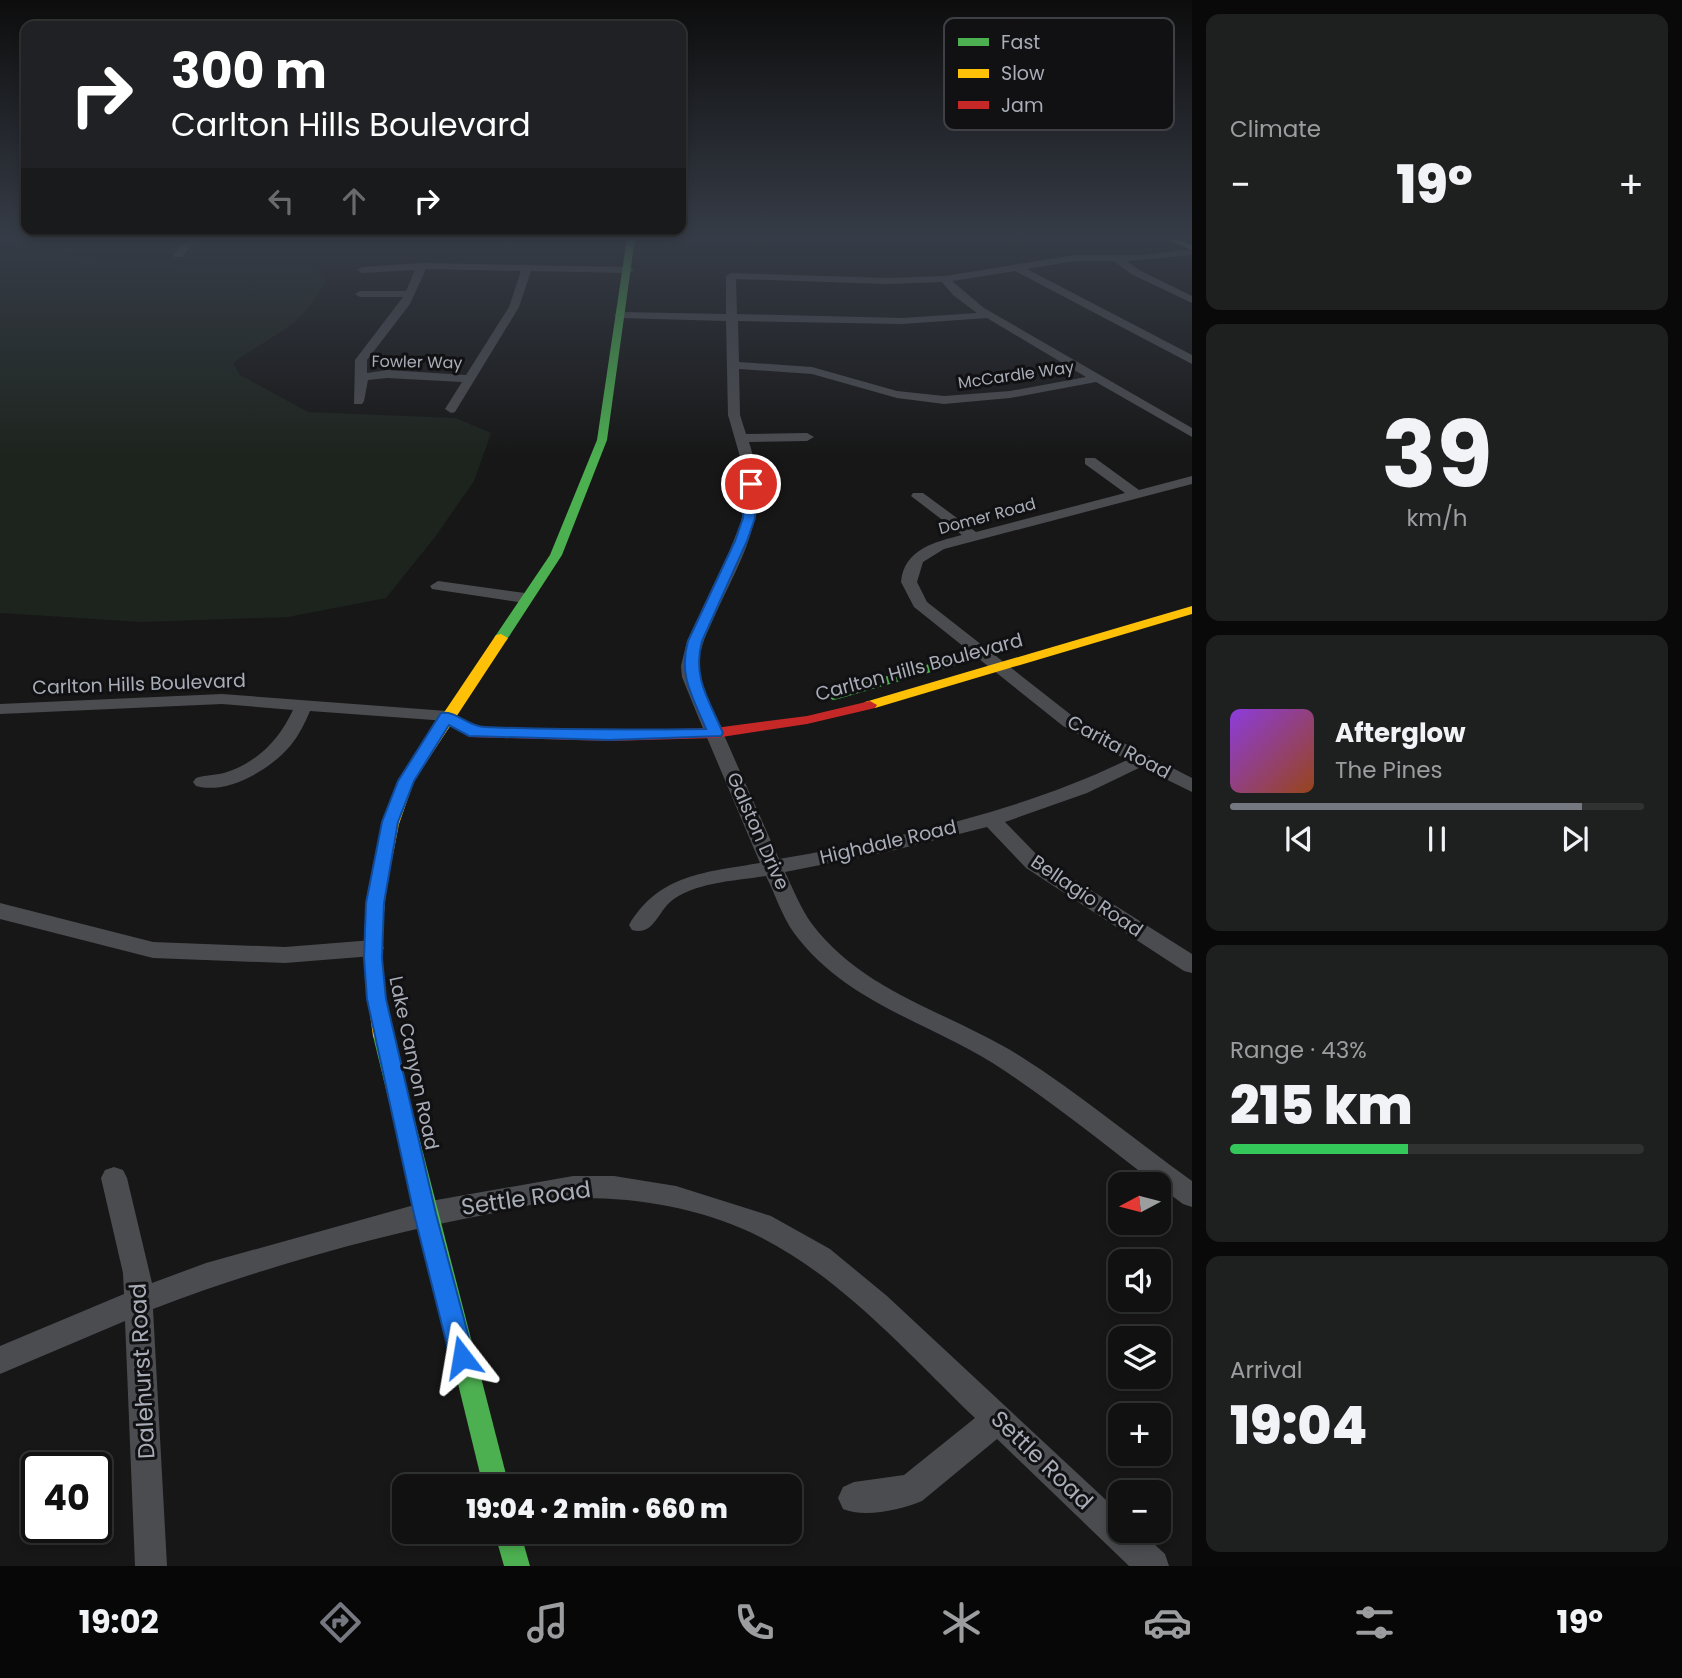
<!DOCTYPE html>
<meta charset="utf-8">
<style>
body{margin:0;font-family:Poppins,sans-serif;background:#1e1f1f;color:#f1f3f6;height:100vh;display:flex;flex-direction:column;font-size:26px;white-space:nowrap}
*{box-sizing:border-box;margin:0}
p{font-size:23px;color:#9c9d9f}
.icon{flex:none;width:38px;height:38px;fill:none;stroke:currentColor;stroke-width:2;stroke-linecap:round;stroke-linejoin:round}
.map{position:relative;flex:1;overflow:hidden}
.side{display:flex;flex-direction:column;gap:14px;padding:14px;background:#090909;width:490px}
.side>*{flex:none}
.top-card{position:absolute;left:21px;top:21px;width:665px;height:214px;border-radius:14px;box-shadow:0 4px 10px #0003,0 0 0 2px #303131;background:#202124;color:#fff;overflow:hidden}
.needle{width:46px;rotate:263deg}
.fabs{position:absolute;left:1108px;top:1172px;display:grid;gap:14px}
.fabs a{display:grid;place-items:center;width:63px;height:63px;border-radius:14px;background:#111;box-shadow:0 4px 10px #0003,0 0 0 2px #303131;font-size:35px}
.speed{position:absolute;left:21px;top:1452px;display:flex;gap:14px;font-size:35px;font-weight:700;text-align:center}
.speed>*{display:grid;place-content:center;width:91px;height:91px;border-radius:50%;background:#111;box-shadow:0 4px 10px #0003,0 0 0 2px #303131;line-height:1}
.speed .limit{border:4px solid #111;border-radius:10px;background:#fff;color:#111}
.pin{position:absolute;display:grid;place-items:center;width:60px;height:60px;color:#fff;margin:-30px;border:4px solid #fff;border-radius:50%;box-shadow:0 2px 7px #0007}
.me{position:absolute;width:77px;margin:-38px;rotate:346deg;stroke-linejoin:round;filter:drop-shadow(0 0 5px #0008)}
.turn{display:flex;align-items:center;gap:24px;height:147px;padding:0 35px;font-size:32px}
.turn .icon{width:91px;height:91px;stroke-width:2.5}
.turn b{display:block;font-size:49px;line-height:60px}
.lanes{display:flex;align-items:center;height:66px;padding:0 35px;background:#0003;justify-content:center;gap:35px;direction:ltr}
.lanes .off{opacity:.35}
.big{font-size:52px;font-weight:800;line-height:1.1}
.side .tile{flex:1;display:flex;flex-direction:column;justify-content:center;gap:10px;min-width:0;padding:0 24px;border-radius:14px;background:#1e1f1f}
.side .dial{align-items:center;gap:0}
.dial b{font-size:91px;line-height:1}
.song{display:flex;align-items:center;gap:21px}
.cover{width:84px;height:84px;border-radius:10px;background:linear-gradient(135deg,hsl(270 70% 55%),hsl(20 70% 35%))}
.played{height:7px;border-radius:4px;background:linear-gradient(90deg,#757880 85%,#303131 85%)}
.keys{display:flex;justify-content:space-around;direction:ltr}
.heat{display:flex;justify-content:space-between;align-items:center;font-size:38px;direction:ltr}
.charge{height:10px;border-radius:5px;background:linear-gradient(90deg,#34c759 43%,#303131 0)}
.trip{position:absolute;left:392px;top:1474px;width:410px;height:70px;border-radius:14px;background:#111;box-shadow:0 4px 10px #0003,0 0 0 2px #303131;font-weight:800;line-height:70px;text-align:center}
.dock{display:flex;height:112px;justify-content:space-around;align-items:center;background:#070707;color:#9c9d9f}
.dock .icon{width:49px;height:49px}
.dock .current{color:#757880}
.dock b{font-size:32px;color:#f1f3f6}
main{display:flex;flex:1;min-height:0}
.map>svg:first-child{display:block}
.green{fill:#1d241e}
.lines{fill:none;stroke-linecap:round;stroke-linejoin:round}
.street{fill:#4b4c50;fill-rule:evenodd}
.fast{fill:#4caf50;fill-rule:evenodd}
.slow{fill:#ffc107;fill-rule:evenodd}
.jam{fill:#c62828;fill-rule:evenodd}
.route{fill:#1a73e8;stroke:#114b97;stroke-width:2}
.labels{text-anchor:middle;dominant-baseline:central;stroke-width:6;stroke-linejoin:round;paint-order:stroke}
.far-street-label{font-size:16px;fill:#a8adb8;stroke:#111113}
.street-label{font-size:19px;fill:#a8adb8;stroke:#111113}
.near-street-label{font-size:23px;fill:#a8adb8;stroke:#111113}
.key{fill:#111113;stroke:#3e4045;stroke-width:2}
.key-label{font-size:19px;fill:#a8adb8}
</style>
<main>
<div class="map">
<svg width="1192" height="1566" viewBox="0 0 1192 1566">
<rect width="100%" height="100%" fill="#171717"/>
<path class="green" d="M0,249L188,265L283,264L313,268L326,279C308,324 270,336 233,363L240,375L308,412L456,418L491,433L474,481L435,537L386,598L288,617L142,622L0,613Z"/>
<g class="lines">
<g class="street">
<path d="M187,238H197L182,257H174L173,255Z"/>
<path d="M1192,249V255L1127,261L1139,270L1192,296V303L1131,274L1114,261H1075L1027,269L1192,355V364L1015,271L952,281L984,308L1192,428V437L1096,382L1010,398L944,404L897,398L812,374L739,369L740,415L746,434L807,433L814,437L807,441L749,442C771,512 745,551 716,613C708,631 698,649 699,668C699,688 713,710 721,728C740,772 760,816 779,859C899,838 1017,813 1127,760L1063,726L914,607L901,582C904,549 935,542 962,535L911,496L913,493H923L976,532L1125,493L1085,464V458H1095L1139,490L1192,476V484L944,549L923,562L917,582L927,602L1075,718L1192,778V792L1141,767L1087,793L1005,822L1040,858L1192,954V973L1184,971L1026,868L987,827L891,851L785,872C793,889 801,909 812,924C864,993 950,1012 1020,1056C1080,1094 1135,1140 1192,1181V1207L1183,1204C1125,1161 1066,1112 1005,1071C934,1023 847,1005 794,933C782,916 775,894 766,876C736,881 693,882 669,903C657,915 652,936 632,930L629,925C659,874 707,872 760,863L697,714L682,677L681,666L687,641L729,552L741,522L744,504L743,467L728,415L726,321L620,318L614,315L620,312L726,314V276L731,273L887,278L945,276L1075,255H1144ZM736,279L887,284L942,282L953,295L977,313L902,318L737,314ZM987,318L1086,377L1010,391L944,396L897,391L812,367L739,362L738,321L902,324Z"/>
<path d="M422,263L629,267L634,270L629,273L531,271L519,307L455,412L451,413L445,409L462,382L387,378L368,380L364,401L362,404H354L355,360L403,297H360L355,294L360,291H406L415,270L362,273L357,270L362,267ZM426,269L521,271L509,307L466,375L387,370L367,373V360L410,304Z"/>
<path d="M438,581L525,593L533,598L525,603L432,589L430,586Z"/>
<path d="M222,694L447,711L456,716L447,721L310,711C305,723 299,735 291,745C271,769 228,795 196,786L193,782L196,778C205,775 215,775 224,773C257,763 279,740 293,710L222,704L0,714V704Z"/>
<path d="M0,903L153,942L285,947L373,940L381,942L384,948L381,954L373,956L285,963L153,958L0,919Z"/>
<path d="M114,1167L123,1170L127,1178L152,1283L206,1263L425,1202L573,1176H614L676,1186L771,1216L830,1249L887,1296L1120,1513V1531H1140L1165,1554L1169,1566H1129L997,1439L922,1501C901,1510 864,1518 843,1509L838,1498L843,1487L854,1482L904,1475L975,1418C906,1352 839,1274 752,1233C700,1208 634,1197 577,1198C549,1199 520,1208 494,1213C380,1234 261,1268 153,1309L167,1566H135L125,1321L0,1374V1346L124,1294L123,1273L101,1178L105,1170Z"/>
</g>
<g class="fast">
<path d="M627,238H635L607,440L562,555L506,641H496L494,638L550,555L597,440Z"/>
<path d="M784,238H870L866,240H788Z"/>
<path d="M1164,238H1175L1192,245V250Z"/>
<path d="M992,646L999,650L997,653L838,699L833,700L826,696L828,693Z"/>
<path d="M383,1028L390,1031L393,1036L509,1486H483L373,1036L376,1031Z"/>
<path d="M494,1531H520L530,1566H504Z"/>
</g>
<g class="slow">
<path d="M1192,606V614L875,708H865L863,705L865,702Z"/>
<path d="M501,634L508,638L414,781L399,824L386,890L382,935L383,979L393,1036L390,1041L383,1044L376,1041L373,1036L365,979L364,935L368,890L383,824L398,781L496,635Z"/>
</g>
<path class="jam" d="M870,701L877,705L875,708L807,724L715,738L609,741L469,737L440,716L447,712L473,728L609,731L715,728L807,716Z"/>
</g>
<linearGradient id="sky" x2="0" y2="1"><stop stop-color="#0d0d0d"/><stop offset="0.52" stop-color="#363c47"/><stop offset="1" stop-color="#363c47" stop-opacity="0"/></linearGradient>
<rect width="1192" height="457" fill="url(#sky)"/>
<path class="route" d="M751,480L757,484L755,518L747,541L702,641C692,677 709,700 723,733L721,736L609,740L469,736L449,725L414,781L398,822L384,903L382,958L386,999L436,1214L474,1357L471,1366L462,1369L453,1366L450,1357L414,1214L367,999L364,958L366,903L382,822L398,781L441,713C456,710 468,727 485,727C559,730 632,730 706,729C693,697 678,676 688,641L735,541L743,518L745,484Z"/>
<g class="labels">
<g class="far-street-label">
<text transform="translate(417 362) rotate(1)">Fowler Way</text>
<text transform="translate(1016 375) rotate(-8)">McCardle Way</text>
<text transform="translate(987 516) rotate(-15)">Domer Road</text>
</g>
<g class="street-label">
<text transform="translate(919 667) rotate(-15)">Carlton Hills Boulevard</text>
<text transform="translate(139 684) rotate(-2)">Carlton Hills Boulevard</text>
<text transform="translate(1119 747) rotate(28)">Carita Road</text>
<text transform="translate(758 831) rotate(66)">Galston Drive</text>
<text transform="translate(888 842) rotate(-13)">Highdale Road</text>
<text transform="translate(1087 896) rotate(34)">Bellagio Road</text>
<text transform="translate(414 1063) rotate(78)">Lake Canyon Road</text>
</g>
<g class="near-street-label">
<text transform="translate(526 1198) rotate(-8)">Settle Road</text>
<text transform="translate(142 1371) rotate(-93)">Dalehurst Road</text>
<text transform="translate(1042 1460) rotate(44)">Settle Road</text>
</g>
</g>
<rect x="944" y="18" width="230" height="112" rx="10" class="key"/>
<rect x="958" y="38" width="31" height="8" fill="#4caf50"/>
<rect x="958" y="69" width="31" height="9" fill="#ffc107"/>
<rect x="958" y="101" width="31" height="8" fill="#c62828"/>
<g class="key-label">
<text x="1001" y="49">Fast</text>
<text x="1001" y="80">Slow</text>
<text x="1001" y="112">Jam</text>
</g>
</svg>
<div class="fabs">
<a><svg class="needle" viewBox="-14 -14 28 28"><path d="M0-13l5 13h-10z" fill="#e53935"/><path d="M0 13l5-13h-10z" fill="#9c9d9f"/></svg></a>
<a><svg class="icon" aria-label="sound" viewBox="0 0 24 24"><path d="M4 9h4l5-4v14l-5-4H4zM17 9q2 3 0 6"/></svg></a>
<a><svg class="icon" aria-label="layers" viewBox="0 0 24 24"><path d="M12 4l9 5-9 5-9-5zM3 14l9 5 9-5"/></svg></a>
<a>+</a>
<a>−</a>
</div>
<div class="speed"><div class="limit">40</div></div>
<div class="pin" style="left:751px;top:484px;background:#d93025"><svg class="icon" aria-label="arrive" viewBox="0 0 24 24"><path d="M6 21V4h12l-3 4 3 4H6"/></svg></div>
<svg class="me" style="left:462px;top:1357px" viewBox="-20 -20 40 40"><path d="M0-17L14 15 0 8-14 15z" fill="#1a73e8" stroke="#fff" stroke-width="4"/></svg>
<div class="trip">19:04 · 2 min · 660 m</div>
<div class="top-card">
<div class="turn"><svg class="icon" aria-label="right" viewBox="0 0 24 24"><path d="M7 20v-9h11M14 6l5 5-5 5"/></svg><div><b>300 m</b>Carlton Hills Boulevard</div></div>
<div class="lanes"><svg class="icon off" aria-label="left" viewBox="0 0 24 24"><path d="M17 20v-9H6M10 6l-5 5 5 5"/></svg><svg class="icon off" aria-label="ahead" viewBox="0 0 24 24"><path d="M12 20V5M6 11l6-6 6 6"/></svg><svg class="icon" aria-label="right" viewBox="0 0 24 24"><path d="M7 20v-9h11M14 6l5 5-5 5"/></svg></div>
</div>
</div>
<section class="side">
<div class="tile"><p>Climate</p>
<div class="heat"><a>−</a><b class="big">19°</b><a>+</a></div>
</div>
<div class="tile dial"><b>39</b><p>km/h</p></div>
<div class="tile">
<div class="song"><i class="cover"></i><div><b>Afterglow</b><p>The Pines</p></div></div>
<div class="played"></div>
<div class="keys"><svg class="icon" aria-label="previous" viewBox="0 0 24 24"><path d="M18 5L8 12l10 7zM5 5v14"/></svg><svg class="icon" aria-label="pause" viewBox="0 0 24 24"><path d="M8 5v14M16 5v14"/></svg><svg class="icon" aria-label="next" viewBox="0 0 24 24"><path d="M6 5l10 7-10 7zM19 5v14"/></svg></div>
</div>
<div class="tile"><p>Range · 43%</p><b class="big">215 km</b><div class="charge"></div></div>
<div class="tile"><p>Arrival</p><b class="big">19:04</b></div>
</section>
</main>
<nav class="dock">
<b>19:02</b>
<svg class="icon current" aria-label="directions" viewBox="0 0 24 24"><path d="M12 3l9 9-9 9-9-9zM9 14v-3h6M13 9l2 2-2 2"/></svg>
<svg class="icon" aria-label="music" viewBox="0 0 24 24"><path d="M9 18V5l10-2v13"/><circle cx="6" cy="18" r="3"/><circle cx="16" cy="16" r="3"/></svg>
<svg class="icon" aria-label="phone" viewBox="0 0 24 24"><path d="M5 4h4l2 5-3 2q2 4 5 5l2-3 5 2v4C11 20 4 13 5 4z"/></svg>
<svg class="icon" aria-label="climate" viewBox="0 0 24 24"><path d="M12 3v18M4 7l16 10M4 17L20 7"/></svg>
<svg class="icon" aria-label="car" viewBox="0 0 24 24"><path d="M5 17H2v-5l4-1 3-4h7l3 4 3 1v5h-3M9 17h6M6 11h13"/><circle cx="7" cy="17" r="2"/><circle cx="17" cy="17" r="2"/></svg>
<svg class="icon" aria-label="filters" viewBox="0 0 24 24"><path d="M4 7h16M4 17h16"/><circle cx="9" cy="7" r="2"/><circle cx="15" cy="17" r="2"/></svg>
<b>19°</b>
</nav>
